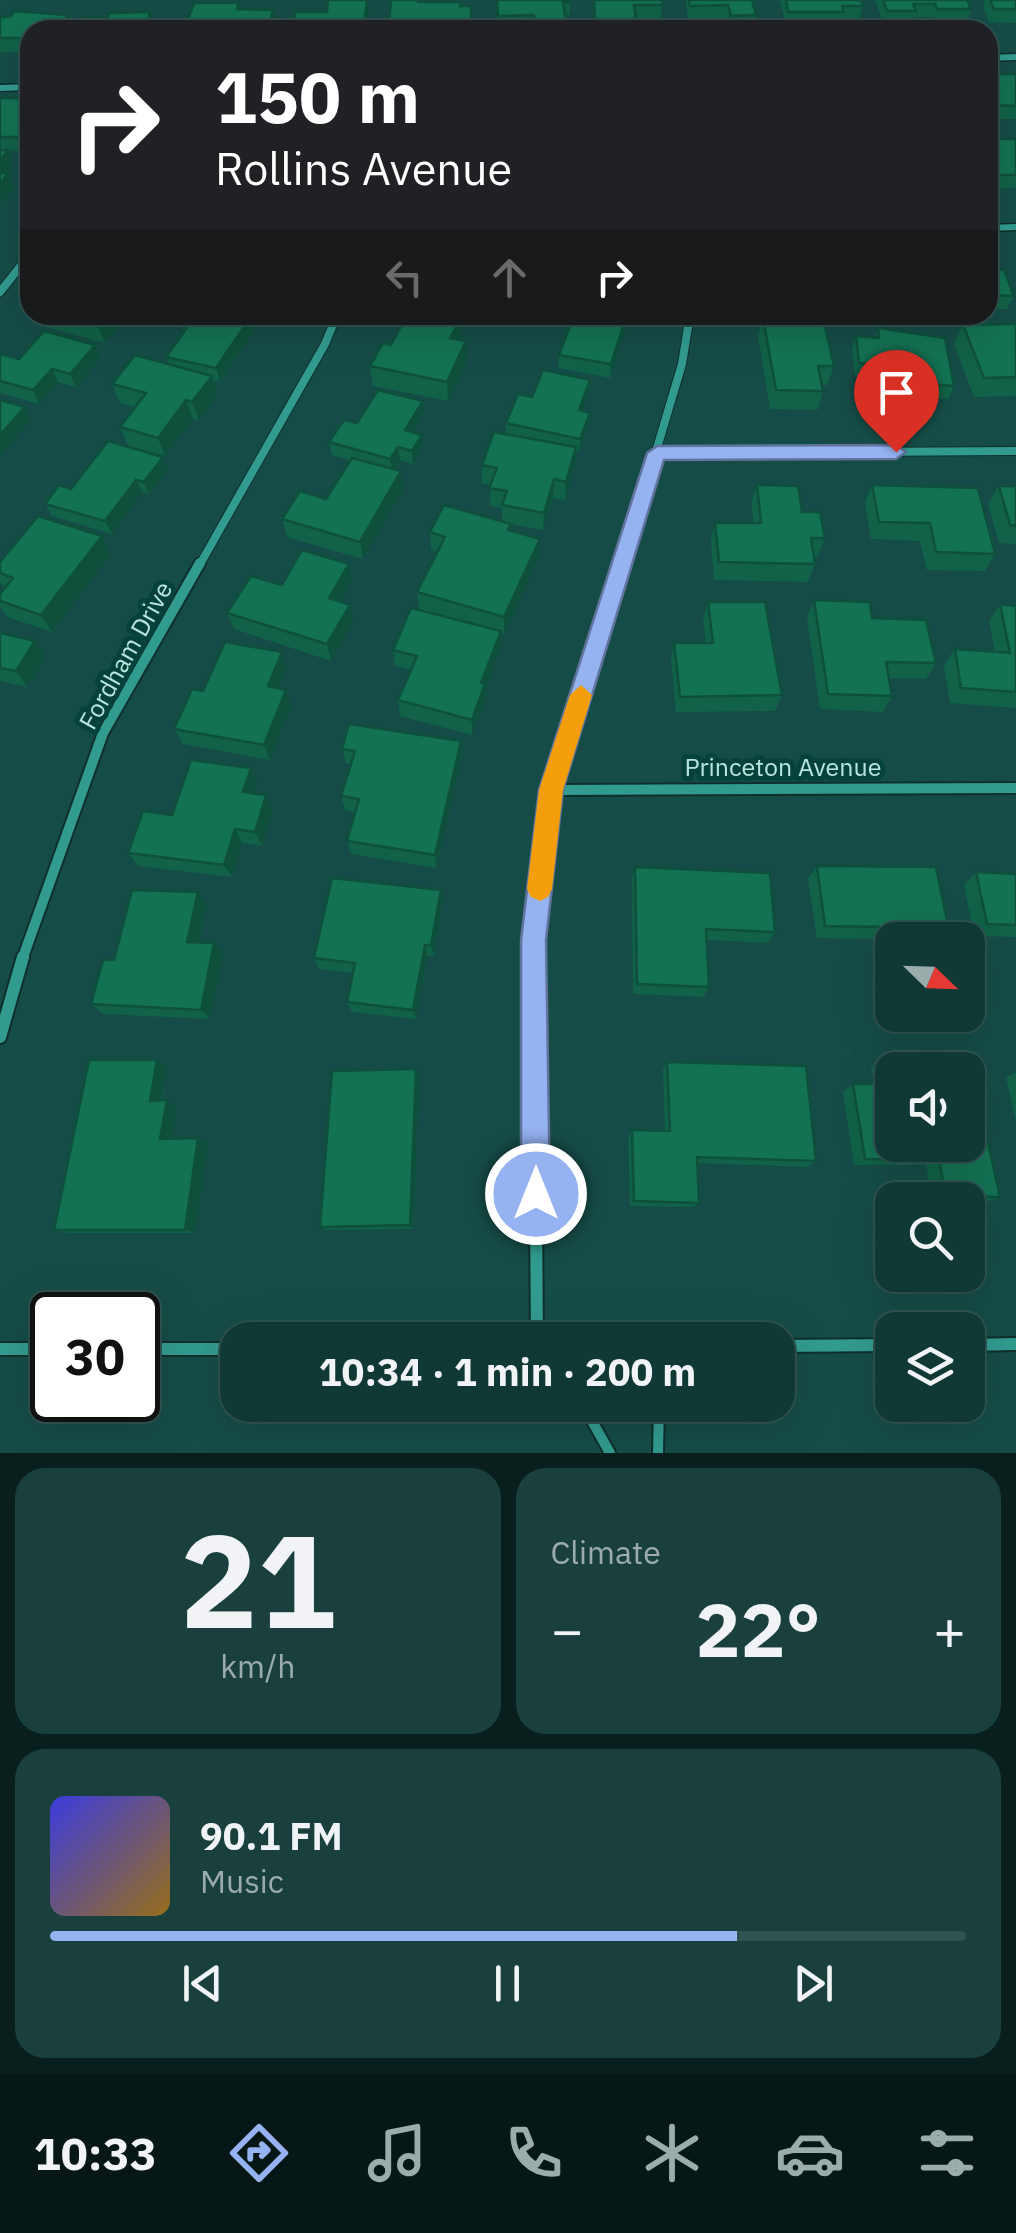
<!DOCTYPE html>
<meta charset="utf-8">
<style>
body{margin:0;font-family:"IBM Plex Sans",sans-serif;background:#19403d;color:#f1f3f6;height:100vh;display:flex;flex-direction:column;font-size:38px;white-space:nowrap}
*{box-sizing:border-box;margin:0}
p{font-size:32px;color:#9cacad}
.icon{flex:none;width:55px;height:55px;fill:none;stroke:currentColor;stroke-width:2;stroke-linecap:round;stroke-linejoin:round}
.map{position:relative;height:1453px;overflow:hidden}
.details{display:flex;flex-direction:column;gap:15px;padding:15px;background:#091f1d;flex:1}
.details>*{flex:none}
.hud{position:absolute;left:20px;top:20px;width:978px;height:305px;border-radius:30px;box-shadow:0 10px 40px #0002,0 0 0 2px #305350;background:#202124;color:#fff;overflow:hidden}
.needle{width:65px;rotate:113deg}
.buttons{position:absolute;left:875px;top:922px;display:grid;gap:20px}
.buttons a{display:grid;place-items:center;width:110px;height:110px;border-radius:20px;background:#103935;box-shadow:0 10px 40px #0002,0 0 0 2px #305350;font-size:50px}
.speed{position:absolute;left:30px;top:1292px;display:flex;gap:20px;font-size:50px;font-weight:700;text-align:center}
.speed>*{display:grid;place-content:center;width:130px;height:130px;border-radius:50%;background:#103935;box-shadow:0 10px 40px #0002,0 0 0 2px #305350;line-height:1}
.speed .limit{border:5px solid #111;border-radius:15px;background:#fff;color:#111}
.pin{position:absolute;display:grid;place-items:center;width:85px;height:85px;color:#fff;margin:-102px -42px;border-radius:50% 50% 50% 0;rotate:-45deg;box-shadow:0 0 10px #0007}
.pin .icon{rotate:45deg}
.me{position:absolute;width:110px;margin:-55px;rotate:0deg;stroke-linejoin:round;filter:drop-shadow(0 0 8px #0008)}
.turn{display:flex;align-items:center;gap:35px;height:210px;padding:0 30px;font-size:45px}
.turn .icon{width:130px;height:130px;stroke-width:2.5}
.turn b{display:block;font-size:70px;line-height:85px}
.lanes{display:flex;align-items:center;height:95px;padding:0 30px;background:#0003;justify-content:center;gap:50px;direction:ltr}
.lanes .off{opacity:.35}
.big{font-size:75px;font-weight:800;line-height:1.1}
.details .tile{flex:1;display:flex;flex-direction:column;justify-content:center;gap:15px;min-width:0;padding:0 35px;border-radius:30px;background:#19403d}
.details .dial{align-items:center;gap:0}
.dial b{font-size:130px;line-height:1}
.song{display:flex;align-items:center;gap:30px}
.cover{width:120px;height:120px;border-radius:15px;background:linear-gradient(135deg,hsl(240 70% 55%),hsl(40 70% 35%))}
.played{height:10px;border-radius:5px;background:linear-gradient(90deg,#95b2f1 75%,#305350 75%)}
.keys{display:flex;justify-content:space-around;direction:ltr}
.heat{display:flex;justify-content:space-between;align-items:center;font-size:55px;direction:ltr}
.details .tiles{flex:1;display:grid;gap:15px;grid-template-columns:1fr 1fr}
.tile:last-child{grid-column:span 2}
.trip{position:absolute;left:220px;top:1322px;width:575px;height:100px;border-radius:30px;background:#103935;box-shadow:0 10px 40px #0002,0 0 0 2px #305350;font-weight:800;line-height:100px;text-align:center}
.dock{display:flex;height:160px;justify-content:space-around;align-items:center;background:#061715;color:#9cacad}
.dock .icon{width:70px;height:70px}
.dock .current{color:#95b2f1}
.dock b{font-size:45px;color:#f1f3f6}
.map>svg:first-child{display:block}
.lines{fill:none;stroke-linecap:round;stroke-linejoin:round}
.service-casing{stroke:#0f2f2c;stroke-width:14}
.minor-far3-casing{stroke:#0f2f2c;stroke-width:9}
.minor-far2-casing{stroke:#0f2f2c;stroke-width:10}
.minor-far1-casing{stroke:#0f2f2c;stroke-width:14}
.minor-casing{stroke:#0f2f2c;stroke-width:16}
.service{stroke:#329b90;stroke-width:10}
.minor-far3{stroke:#329b90;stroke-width:6}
.minor-far2{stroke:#329b90;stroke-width:8}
.minor-far1{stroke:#329b90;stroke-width:10}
.minor{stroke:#329b90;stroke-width:12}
.wall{fill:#116248}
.shaded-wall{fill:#0e503b}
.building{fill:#147254;stroke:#0e503b;stroke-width:2.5}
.route{fill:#95b2f1;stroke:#61749d;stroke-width:2.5}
.slow{fill:#f59e0b}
.labels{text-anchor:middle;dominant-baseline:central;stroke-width:10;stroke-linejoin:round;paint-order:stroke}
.street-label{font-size:25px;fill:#b8e5de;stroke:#06423c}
</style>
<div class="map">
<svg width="1016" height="1453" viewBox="0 0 1016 1453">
<rect width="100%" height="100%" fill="#164c47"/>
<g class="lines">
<g class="service-casing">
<g id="service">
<path d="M583,1405L610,1453"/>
<path d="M658,1453L659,1405"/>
</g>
</g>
<g class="minor-far3-casing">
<g id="minor-far3">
<path d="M988,58L1016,57"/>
<path d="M0,88L30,87"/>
<path d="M988,228L1016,227"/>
</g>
</g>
<g class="minor-far2-casing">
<g id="minor-far2">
<path d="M0,292L30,254"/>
<path d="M657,453L1016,451"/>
<path d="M199,566L325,344L337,315"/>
<path d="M622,566L682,364L690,315"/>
</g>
</g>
<g class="minor-far1-casing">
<g id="minor-far1">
<path d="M551,790L1016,788"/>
<path d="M22,960L103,733L200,563"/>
<path d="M534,960L551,790L622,563"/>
</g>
</g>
<g class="minor-casing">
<g id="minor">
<path d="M534,957L537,1340"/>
<path d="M0,1037L23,957"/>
<path d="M968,1345L1016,1344"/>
<path d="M778,1346L892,1345"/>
<path d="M0,1349H52"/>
<path d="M138,1349H238"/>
</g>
</g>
<use href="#service" class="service"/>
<use href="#minor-far3" class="minor-far3"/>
<use href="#minor-far2" class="minor-far2"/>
<use href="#minor-far1" class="minor-far1"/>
<use href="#minor" class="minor"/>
</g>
<g class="wall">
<path d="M368,0L369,12L367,30H292V28L327,12Z"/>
<path d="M496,0H570V15H565V30H534V28L498,29Z"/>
<path d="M593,0H662L661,19H636L635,30H594Z"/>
<path d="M686,0H752L756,15L754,29H728L726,19H688Z"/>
<path d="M780,0H861L863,6L859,20L842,19L841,26L786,25Z"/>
<path d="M875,0H967L971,9L967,23H933L931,17H914L912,25H884Z"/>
<path d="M985,0H1016V23L989,22L983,6Z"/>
<path d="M419,2L471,6L472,30H389V25Z"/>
<path d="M67,15L71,30H30V52H0V17Z"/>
<rect x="988" y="74" width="28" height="45"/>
<path d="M0,98H30V150L8,151L13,164L0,184L1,150Z"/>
<rect x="988" y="139" width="28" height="49"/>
<path d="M988,269L1014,296L1007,309H988Z"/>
<path d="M40,315H129L105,343L46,327Z"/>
<path d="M181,315H265L263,318L253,316L256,327L220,381L214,380L218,395L199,421L193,419L165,456L128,446L120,427L135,407L120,403L112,384L169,364L166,357L186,330H184L180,316Z"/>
<path d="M400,315H450L448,318L461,339L467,361L448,401L373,386L370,366L391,345L406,317Z"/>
<path d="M628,315L626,327L610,378L558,368L559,355Z"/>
<path d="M763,318L834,366L827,385H822L823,391L817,410L770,409L758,337Z"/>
<path d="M1016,324V396L974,397L954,344L963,325Z"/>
<path d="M878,328L954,386L948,399L913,396L911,380L855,376L852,349L856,336L875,337Z"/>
<path d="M95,345L101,358L76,387L58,382L39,404L0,393V354L19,359Z"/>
<path d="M590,380L589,393L582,411L590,413L588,426L579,452L576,451L575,465L565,500L553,498L543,530L511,524V531L539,557L504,634L501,633V647L485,688L486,700L472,735L400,716L398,700L411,670L395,666L393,650L453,619L419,609L417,592L438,552L431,550L430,532L502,521V508L490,506L491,485L482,483V465L506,434V423L532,397Z"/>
<path d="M424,414L413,432L423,448L413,464L400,460L394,470L403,490L363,559L287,537L282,519L326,499L350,460L332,455L329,442L357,423Z"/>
<path d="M163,457L168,469L149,494L142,492L112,534L52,516L45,504L71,489Z"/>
<path d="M757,485L802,512L825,538L818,556H814L815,564L808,582L714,580L711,540L715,523H754L751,503Z"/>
<path d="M872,485L995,554L985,571L927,570L920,541L871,539L865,503Z"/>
<path d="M999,486H1016V544L999,543L988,504Z"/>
<path d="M102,536L111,554L52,632L7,617L0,607V594L4,588L0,582V562Z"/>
<path d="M352,581L340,602L353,622L331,661L234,629L227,613Z"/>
<path d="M814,600L872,618L936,663L926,679L889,678L892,696L883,712L820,709L807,617Z"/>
<path d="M708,602L782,695L775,711L676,712L671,660L674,643H706L703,619Z"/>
<path d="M1000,604L1016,606V708L950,703L944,665L955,649L995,652L989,621Z"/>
<path d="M0,633L46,657L27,687L0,681Z"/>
<path d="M287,668L279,688L291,705L270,760L183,744L174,729L203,691Z"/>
<path d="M461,741L462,756L436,868L351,854L347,841L355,812L345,810L341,796L351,764H346L342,749Z"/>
<path d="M257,782L254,794L273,809L262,846L242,843L232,877L138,866L128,853L172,815Z"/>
<path d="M817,866L936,867L892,940V980H882L875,939L817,938L808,879Z"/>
<path d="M635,867L775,932L768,943L707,940L709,987L703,997L633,994L632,879Z"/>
<path d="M976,872L1016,874V937L974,936L964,885Z"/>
<path d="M441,890L442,902L434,956H427L416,1019L352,1012L347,1002L353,973L319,969L314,958Z"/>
<path d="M207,905L199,942L223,954L210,1019L103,1014L91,1004L114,960Z"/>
<path d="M881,1059L968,1145L1000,1197L985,1202L932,1200L926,1165H854L843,1092L853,1084H874L871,1067Z"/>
<path d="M157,1060L167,1068L162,1101L177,1108L172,1139L198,1138L208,1145L195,1233H68L54,1230Z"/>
<path d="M667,1062L816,1161L807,1167L697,1163L699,1203L693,1207L630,1206L628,1137L632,1130L665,1131L663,1070Z"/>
<path d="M1016,1072V1121L1006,1078Z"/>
<path d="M419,1077L413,1229L326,1230L320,1227Z"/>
</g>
<g class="shaded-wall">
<path d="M367,0L369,12L367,30H364Z"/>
<path d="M273,10L276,23L274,30H268Z"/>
<path d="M150,12L154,25L153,30H147L146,27Z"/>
<path d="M67,15L71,30H61Z"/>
<path d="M30,126V147L26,137Z"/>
<path d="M8,150L13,164L0,183V161Z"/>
<path d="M8,173L14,187L1,205L0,184Z"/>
<path d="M105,315H129L105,343L97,324Z"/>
<path d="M252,315H253L256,327L220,381L216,368Z"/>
<path d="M628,315L626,327L610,378L611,364Z"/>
<path d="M460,320L461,339L451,358L450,338Z"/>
<path d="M466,341L467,361L448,401L447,382Z"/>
<path d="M95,345L101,358L76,387L70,374Z"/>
<path d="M52,369L58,382L39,404L33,390Z"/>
<path d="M212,376L218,395L199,421L192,402Z"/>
<path d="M590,380L589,393L578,424L579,410Z"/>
<path d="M186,400L193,419L165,456L158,438Z"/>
<path d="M423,401L424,414L406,443L405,430Z"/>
<path d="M25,407L31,420L0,456V435Z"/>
<path d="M590,413L588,426L579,452L580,439Z"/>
<path d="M422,435L423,448L413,464L412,451Z"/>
<path d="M398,447L400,460L392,472L390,459Z"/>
<path d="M576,447L575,465L565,500L566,482Z"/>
<path d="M163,457L168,469L149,494L144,482Z"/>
<path d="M401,471L403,490L363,559L360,542Z"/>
<path d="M554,479L553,498L543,530L544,513Z"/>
<path d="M136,480L142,492L112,534L105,521Z"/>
<path d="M102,536L111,554L52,632L41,615Z"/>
<path d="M540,539L539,557L504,634V617Z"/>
<path d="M349,564L352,581L333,615L329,598Z"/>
<path d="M350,605L353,622L331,661L327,644Z"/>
<path d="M501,631V647L485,688L486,700L472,735V720L481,683Z"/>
<path d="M35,641L46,657L27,687L16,671Z"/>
<path d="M282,652L287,668L273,702L268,686Z"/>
<path d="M286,690L291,705L270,760L264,745Z"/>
<path d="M461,741L462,756L436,868L435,855Z"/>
<path d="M251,768L257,782L250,806L243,792Z"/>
<path d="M266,795L273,809L262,846L255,832Z"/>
<path d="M235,829L242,843L232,877L224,865Z"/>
<path d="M441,890L442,902L434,956L431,945Z"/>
<path d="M198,892L207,905L196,953L187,942Z"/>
<path d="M214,943L223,954L210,1019L201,1010Z"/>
<path d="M425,945L427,956L416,1019L413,1010Z"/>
<path d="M157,1060L167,1068L160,1108L150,1101Z"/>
<path d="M416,1069L419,1077L413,1229L410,1225Z"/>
<path d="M167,1100L177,1108L171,1145L160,1139Z"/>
<path d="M198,1138L208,1145L195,1233L185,1230Z"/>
</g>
<g class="building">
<path d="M328,0H367L364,28H292L295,12H327Z"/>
<path d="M391,0H418V2H460V6H471V24L389,25Z"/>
<path d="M497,0H570L571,2H563L566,21L535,22L534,15L498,16Z"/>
<path d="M594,0H662L663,5H634L636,19H595Z"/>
<path d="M689,0H752L756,15L731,16L728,5L690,6Z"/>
<path d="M786,0H861L863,6H842L844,12H788Z"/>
<path d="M883,0H967L971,9H937L935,4H913L916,11H887Z"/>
<path d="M990,0H1016V9H994Z"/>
<path d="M194,3H239L237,9L273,10L268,30H184Z"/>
<path d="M14,11L67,15L61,30H30V38H0V17H10Z"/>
<path d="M150,12L146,27H139L138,30H81L85,18L108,17L109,13Z"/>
<path d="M988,74H1016V106L991,105L988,96Z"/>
<path d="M0,98H30V126L26,137H0Z"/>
<rect x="988" y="139" width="28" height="36"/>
<path d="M0,150H8L0,161Z"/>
<path d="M0,173H8L0,184Z"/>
<path d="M988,269L1004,270L1014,296L988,295Z"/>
<path d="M64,315H105L97,324Z"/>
<path d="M181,315H252L216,368L166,357L193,319L180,316Z"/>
<path d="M407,315H435L460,320L450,338L466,341L447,382L370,366L383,343L391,345Z"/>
<path d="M574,315H627L611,364L559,355Z"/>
<path d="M763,318H823L834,366H818L823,391L776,390Z"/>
<path d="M1016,324V377L984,378L963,325Z"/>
<path d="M878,328L945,338L954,386L918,383L916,367L859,363L856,336L879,338Z"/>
<path d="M44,331L95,345L70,374L52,369L33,390L0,381V354L19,359Z"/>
<path d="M135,355L212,376L192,402L186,400L158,438L120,427L146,393L112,384Z"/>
<path d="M543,370L590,380L579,410L590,413L580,439L506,423L518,394L532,397Z"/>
<path d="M378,390L423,401L405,430L422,435L412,451L398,447L390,459L329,442L344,420L357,423Z"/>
<path d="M0,400L25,407L0,435Z"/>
<path d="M494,432L576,447L566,482L554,479L544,513L502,505L507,491L489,488L497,468L482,465Z"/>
<path d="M108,441L163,457L144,482L136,480L105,521L45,504L59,485L71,489Z"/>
<path d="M352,458L401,471L360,542L282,519L300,491L326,499Z"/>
<path d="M757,485L798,486L802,512H820L825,538H811L815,564L719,562L715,523H761Z"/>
<path d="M872,485L978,488L995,554L936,552L930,523L879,522Z"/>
<path d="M999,486H1016V526L1010,525Z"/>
<path d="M444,505L511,524L508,530L540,539L504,617L417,592L445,537L430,532Z"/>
<path d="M38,516L102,536L41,615L0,601V594L13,578L0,573V562Z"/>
<path d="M302,550L349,564L329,598L350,605L327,644L227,613L251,576L282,585Z"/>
<path d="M814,600L870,602L872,618L926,620L936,663L886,662L892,696L828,694Z"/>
<path d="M708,602H765L782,695L680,697L674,643H713Z"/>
<path d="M1000,604L1016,606V692L961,688L955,649L1010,653Z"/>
<path d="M411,608L501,631L481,683L485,684L472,720L398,700L417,656L393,650Z"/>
<path d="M0,633L35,641L16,671L0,668Z"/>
<path d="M225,642L282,652L268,686L286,690L264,745L174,729L192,689L203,691Z"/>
<path d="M349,724L461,741L435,855L347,841L359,799L341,796L355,751L342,749Z"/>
<path d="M191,760L251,768L243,792L266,795L255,832L235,829L224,865L128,853L143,811L172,815Z"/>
<path d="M817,866L936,867L951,940H892V967L886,927L825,926Z"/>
<path d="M635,867L770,873L775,932L706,929L709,987L637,984Z"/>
<path d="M976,872L1016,874V925L987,924Z"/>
<path d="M332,878L441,890L431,945H425L413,1010L347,1002L355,963L314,958Z"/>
<path d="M132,890L198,892L187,942L214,943L201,1010L91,1004L103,960H114Z"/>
<path d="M881,1059H916L918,1070H892V1145H968V1083H975L1000,1197L946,1196L939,1160L865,1159L853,1084H886Z"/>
<path d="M89,1060H157L150,1101L167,1100L160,1139L198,1138L185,1230H54Z"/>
<path d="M667,1062L806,1066L816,1161L697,1157L699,1203L634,1201L632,1130L670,1131Z"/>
<path d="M416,1069L410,1225L320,1227L332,1071Z"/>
</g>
<path class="route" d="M896,445L906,452L896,459L664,460L563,790L546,940L550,1194L546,1205L536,1209L525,1205L521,1194V940L539,790L647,453L657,446Z"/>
<path class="slow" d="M581,685L592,695L563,790L552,889L548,897L540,901L531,897L527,889L539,790L570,695Z"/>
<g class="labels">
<g class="street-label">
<text transform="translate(125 655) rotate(-61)">Fordham Drive</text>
<text x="783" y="766">Princeton Avenue</text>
</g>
</g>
</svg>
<div class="buttons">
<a><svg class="needle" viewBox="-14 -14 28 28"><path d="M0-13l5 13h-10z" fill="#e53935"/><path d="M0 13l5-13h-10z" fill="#9cacad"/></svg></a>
<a><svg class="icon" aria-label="sound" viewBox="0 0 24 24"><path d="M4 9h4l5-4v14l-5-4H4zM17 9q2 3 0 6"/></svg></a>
<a><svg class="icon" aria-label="search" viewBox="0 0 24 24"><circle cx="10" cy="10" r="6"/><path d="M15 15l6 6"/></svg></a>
<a><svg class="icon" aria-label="layers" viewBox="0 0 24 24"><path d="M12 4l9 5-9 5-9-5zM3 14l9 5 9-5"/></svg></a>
</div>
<div class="speed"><div class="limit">30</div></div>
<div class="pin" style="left:896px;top:452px;background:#d93025"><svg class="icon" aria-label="arrive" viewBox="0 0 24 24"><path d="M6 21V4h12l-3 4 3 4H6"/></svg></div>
<svg class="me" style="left:536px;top:1194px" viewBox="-20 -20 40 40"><circle r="17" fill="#95b2f1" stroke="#fff" stroke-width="3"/><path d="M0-11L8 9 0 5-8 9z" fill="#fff"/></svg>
<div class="trip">10:34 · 1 min · 200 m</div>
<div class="hud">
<div class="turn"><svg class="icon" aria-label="right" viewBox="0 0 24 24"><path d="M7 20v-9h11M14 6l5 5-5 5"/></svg><div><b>150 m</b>Rollins Avenue</div></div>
<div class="lanes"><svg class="icon off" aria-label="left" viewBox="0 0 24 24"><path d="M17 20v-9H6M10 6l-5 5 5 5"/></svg><svg class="icon off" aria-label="ahead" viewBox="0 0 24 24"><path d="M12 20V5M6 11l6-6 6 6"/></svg><svg class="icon" aria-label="right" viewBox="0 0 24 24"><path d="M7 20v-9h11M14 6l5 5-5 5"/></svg></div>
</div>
</div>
<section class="details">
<div class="tiles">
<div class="tile dial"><b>21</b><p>km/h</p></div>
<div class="tile"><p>Climate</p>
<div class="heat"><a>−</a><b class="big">22°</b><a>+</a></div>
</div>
<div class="tile">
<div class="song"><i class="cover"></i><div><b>90.1 FM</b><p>Music</p></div></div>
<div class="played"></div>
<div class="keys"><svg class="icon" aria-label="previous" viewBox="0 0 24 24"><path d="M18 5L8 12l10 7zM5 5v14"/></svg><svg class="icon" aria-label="pause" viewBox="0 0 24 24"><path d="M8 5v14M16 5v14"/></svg><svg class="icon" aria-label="next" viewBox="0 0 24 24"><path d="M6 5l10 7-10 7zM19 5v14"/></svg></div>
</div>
</div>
</section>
<nav class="dock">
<b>10:33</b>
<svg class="icon current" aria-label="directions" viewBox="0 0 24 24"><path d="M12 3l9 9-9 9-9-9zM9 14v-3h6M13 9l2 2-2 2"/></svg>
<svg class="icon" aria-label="music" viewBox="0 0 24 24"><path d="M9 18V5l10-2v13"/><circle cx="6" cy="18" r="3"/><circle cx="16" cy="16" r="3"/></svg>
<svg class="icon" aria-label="phone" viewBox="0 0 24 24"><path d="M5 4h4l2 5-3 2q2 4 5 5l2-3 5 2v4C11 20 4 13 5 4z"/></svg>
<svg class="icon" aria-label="climate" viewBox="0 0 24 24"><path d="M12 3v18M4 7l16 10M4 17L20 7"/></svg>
<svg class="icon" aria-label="car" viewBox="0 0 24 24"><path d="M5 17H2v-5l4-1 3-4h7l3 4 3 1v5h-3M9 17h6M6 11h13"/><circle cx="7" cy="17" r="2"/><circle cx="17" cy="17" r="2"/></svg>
<svg class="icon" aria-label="filters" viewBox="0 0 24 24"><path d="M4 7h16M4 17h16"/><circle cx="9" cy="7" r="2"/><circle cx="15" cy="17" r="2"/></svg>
</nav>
